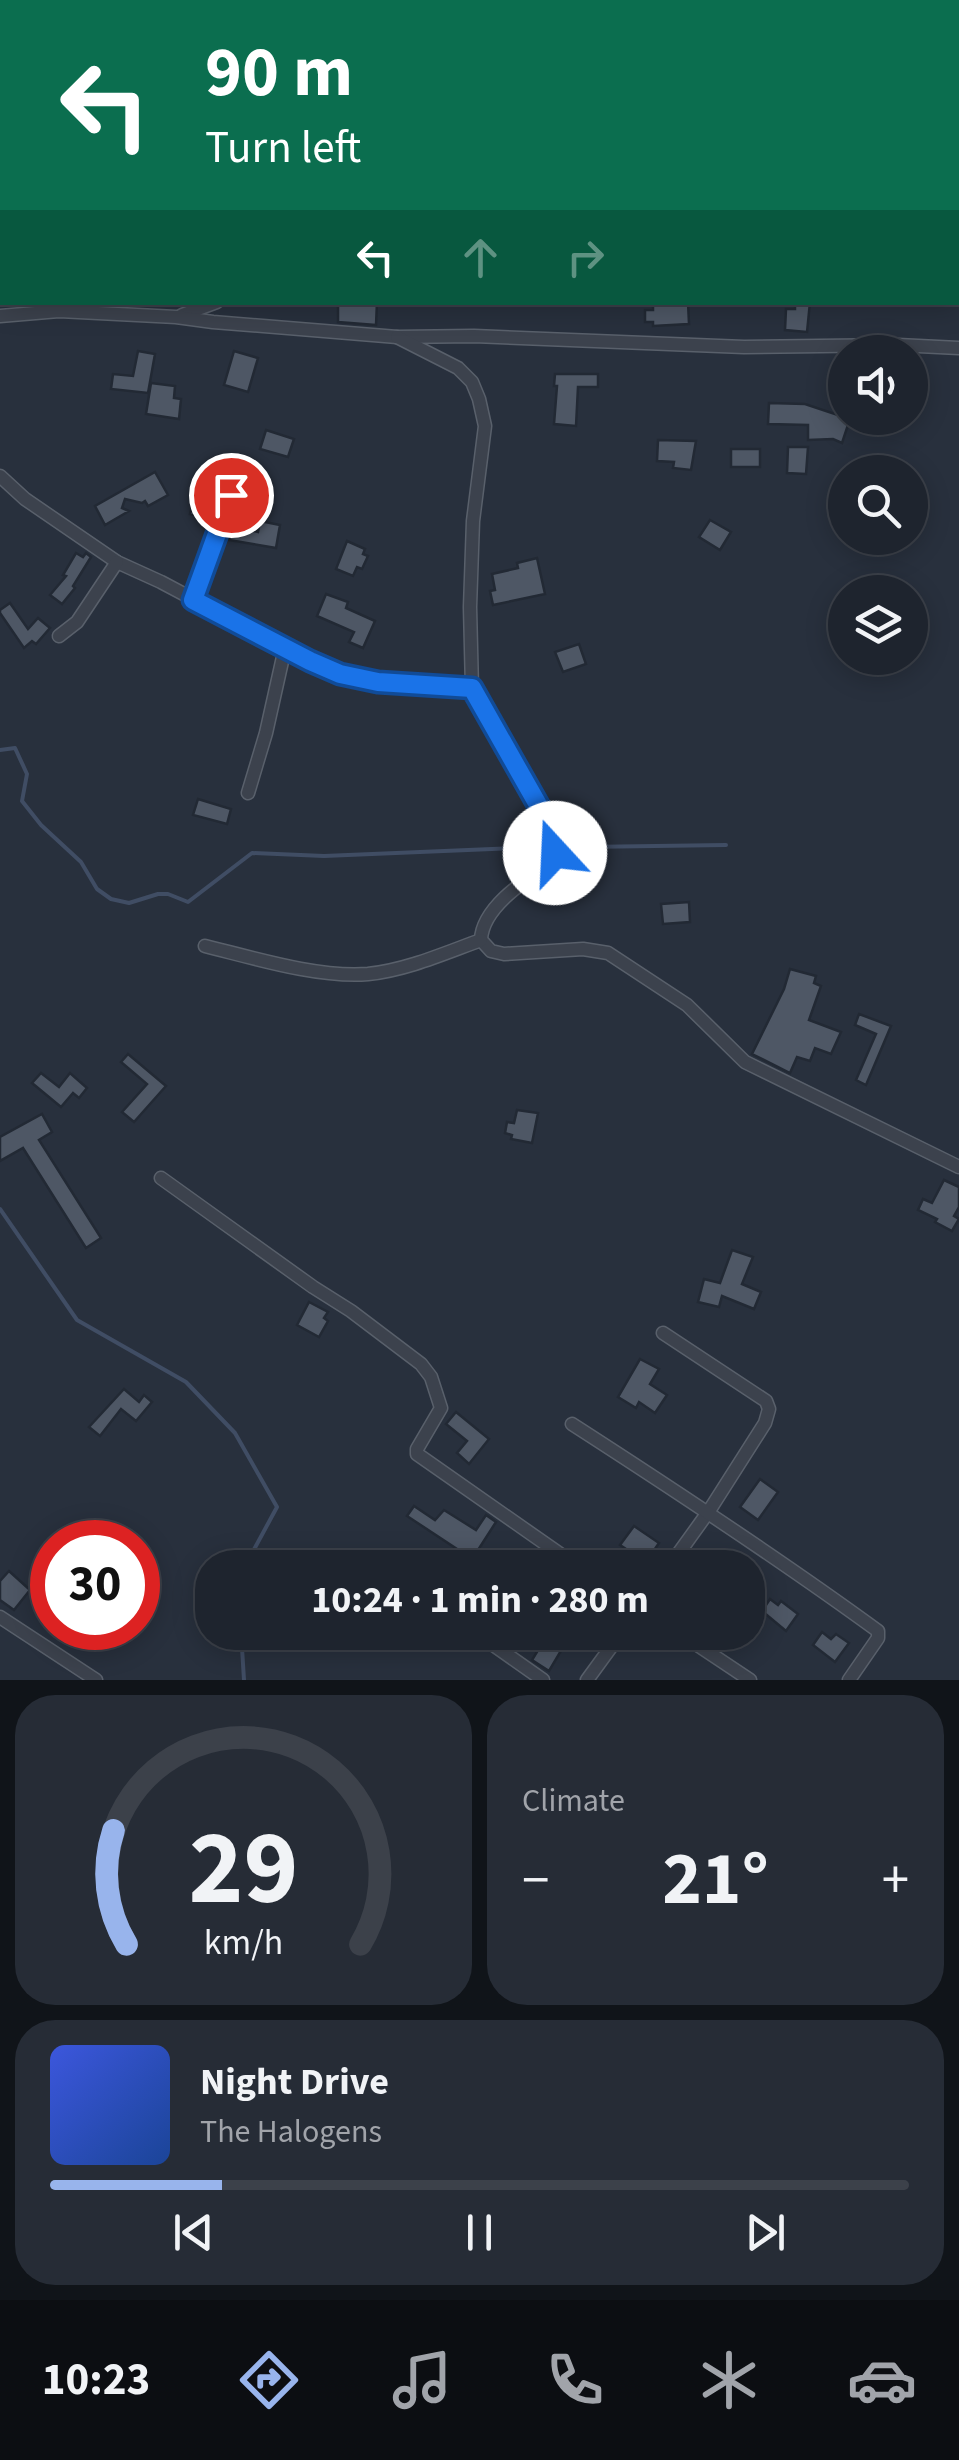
<!DOCTYPE html>
<meta charset="utf-8">
<style>
body{margin:0;font-family:"Source Sans 3",sans-serif;background:#262c36;color:#f1f3f6;height:100vh;display:flex;flex-direction:column;font-size:38px;white-space:nowrap}
*{box-sizing:border-box;margin:0}
p{font-size:32px;color:#a1a4aa}
.icon{flex:none;width:55px;height:55px;fill:none;stroke:currentColor;stroke-width:2;stroke-linecap:round;stroke-linejoin:round}
.map{position:relative;height:1680px;overflow:hidden}
.drawer{display:flex;flex-direction:column;gap:15px;padding:15px;background:#101419;flex:1}
.drawer>*{flex:none}
.guide{position:absolute;left:0px;top:0px;width:960px;height:305px;box-shadow:0 5px 25px #0003,0 0 0 2px #3c414a;background:#0b6e4f;color:#fff;overflow:hidden}
.tools{position:absolute;left:828px;top:335px;display:grid;gap:20px}
.tools a{display:grid;place-items:center;width:100px;height:100px;border-radius:50%;background:#1e242e;box-shadow:0 5px 25px #0003,0 0 0 2px #3c414a;font-size:50px}
.speed{position:absolute;left:30px;top:1520px;display:flex;gap:20px;font-size:50px;font-weight:700;text-align:center}
.speed>*{display:grid;place-content:center;width:130px;height:130px;border-radius:50%;background:#1e242e;box-shadow:0 5px 25px #0003,0 0 0 2px #3c414a;line-height:1}
.speed .limit{border:15px solid #d22;background:#fff;color:#111}
.pin{position:absolute;display:grid;place-items:center;width:85px;height:85px;color:#fff;margin:-42px;border:5px solid #fff;border-radius:50%;box-shadow:0 2px 10px #0007}
.me{position:absolute;width:110px;margin:-55px;rotate:340deg;stroke-linejoin:round;filter:drop-shadow(0 0 8px #0008)}
.turn{display:flex;align-items:center;gap:35px;height:210px;padding:0 40px;font-size:45px}
.turn .icon{width:130px;height:130px;stroke-width:2.5}
.turn b{display:block;font-size:70px;line-height:85px}
.lanes{display:flex;align-items:center;height:95px;padding:0 40px;background:#0003;justify-content:center;gap:50px;direction:ltr}
.lanes .off{opacity:.35}
.big{font-size:75px;font-weight:700;line-height:1.1}
.drawer .tile{flex:1;display:flex;flex-direction:column;justify-content:center;gap:15px;min-width:0;padding:0 35px;border-radius:40px;background:#262c36}
.drawer .dial{align-items:center;gap:0}
.dial svg{height:260px;overflow:visible;fill:none;stroke:#3c414a;stroke-width:7;stroke-linecap:round;text-anchor:middle}
.dial text{fill:#f1f3f6;stroke:none}
.song{display:flex;align-items:center;gap:30px}
.cover{width:120px;height:120px;border-radius:15px;background:linear-gradient(135deg,hsl(230 70% 55%),hsl(220 70% 35%))}
.played{height:10px;border-radius:5px;background:linear-gradient(90deg,#98b4ec 20%,#3c414a 20%)}
.keys{display:flex;justify-content:space-around;direction:ltr}
.heat{display:flex;justify-content:space-between;align-items:center;font-size:55px;direction:ltr}
.drawer .tiles{flex:1;display:grid;gap:15px;grid-template-columns:1fr 1fr}
.tile:last-child{grid-column:span 2}
.trip{position:absolute;left:195px;top:1550px;width:570px;height:100px;border-radius:40px;background:#1e242e;box-shadow:0 5px 25px #0003,0 0 0 2px #3c414a;font-weight:700;line-height:100px;text-align:center}
.dock{display:flex;height:160px;justify-content:space-around;align-items:center;background:#0c0e12;color:#a1a4aa}
.dock .icon{width:70px;height:70px}
.dock .on{color:#98b4ec}
.dock b{font-size:45px;color:#f1f3f6}
.map>svg:first-child{display:block}
.lines{fill:none;stroke-linecap:round;stroke-linejoin:round}
.stream{stroke:#404d64;stroke-width:4}
.building{fill:#4e5765;stroke:#222934;stroke-width:2.5}
.minor-casing{stroke:#59606b;stroke-width:15}
.minor{stroke:#3c424d;stroke-width:12}
.route-casing{stroke:#114b97;stroke-width:25}
.route{stroke:#1a73e8;stroke-width:18}
</style>
<div class="map">
<svg width="959" height="1680" viewBox="0 0 959 1680">
<rect width="100%" height="100%" fill="#28303d"/>
<g class="lines">
<g class="stream">
<path d="M0,750L15,748L27,774L22,801L41,825L81,862L97,889L111,899L129,903L158,894H168L188,902L252,853L324,856L513,848L726,845"/>
<path d="M0,1209L77,1320L186,1382L235,1433L277,1507L244,1568"/>
<path d="M241,1632L244,1680"/>
</g>
</g>
<g class="building">
<path d="M338,302H377L376,325L338,322Z"/>
<path d="M653,302H688L689,324L653,326V322H645V310H653Z"/>
<path d="M795,302H810L807,332L785,330L786,309H795Z"/>
<path d="M138,351L155,354L148,393L111,389L113,374L133,376Z"/>
<path d="M234,351L258,358L248,392L224,385Z"/>
<path d="M555,374H598V387H578L576,426L554,424L557,386H554Z"/>
<path d="M151,383L175,386L174,398L181,399L179,419L146,414Z"/>
<path d="M769,403L805,404L850,419L842,443L833,439L808,440V425L768,424Z"/>
<path d="M266,430L294,439L288,457L260,449Z"/>
<path d="M658,440L696,441L691,470L673,468L674,462L657,461Z"/>
<path d="M788,447H808L806,474L787,473Z"/>
<rect x="731" y="449" width="29" height="18"/>
<path d="M155,472L168,495L148,506L145,501L142,503L125,499L122,508L129,511L105,525L95,506Z"/>
<path d="M203,492L218,495V501L212,519L190,514L195,495L202,497Z"/>
<path d="M710,520L731,532L720,550L699,537Z"/>
<path d="M260,521L280,525L276,548L229,540L232,526L258,532Z"/>
<path d="M347,541L365,549L363,554L368,556L362,569L357,567L353,576L336,569Z"/>
<path d="M76,553L83,557L86,553L91,557L73,586L75,588L62,604L50,595L66,576L63,575Z"/>
<path d="M537,558L545,594L493,605L490,591L495,590L492,574L518,568L517,563Z"/>
<path d="M326,594L348,602L346,608L375,621L363,648L349,642L354,632L317,616Z"/>
<path d="M10,603L28,629L38,618L50,628L36,644L32,641L24,648L0,613V610Z"/>
<path d="M579,644L586,664L563,672L555,652Z"/>
<path d="M198,799L231,809L227,824L193,815Z"/>
<path d="M689,902L690,922L663,924L661,904Z"/>
<path d="M790,969L816,976L814,983L821,986L809,1020L841,1032L831,1054L815,1048L810,1061L797,1057L790,1073L752,1054L784,989Z"/>
<path d="M859,1014L891,1026L866,1085L856,1080L876,1034L855,1025Z"/>
<path d="M128,1054L166,1086L134,1122L122,1112L147,1084L121,1062Z"/>
<path d="M41,1073L59,1087L70,1073L87,1088L79,1098L73,1093L61,1107L32,1083Z"/>
<path d="M517,1110L538,1113L532,1143L511,1139L512,1135L505,1133L507,1122L514,1123Z"/>
<path d="M42,1114L52,1132L39,1140L101,1238L86,1248L23,1148L0,1161V1137Z"/>
<path d="M944,1180L959,1187V1207L954,1216L959,1219L952,1231L935,1222L937,1219L918,1210L923,1199L932,1203Z"/>
<path d="M732,1250L753,1257L742,1284L761,1292L754,1309L722,1296L719,1307L698,1302L704,1279L720,1283Z"/>
<path d="M309,1302L328,1312L324,1318L328,1321L319,1337L297,1325Z"/>
<path d="M640,1359L659,1369L650,1384L667,1395L655,1413L639,1402L636,1408L618,1397Z"/>
<path d="M124,1389L139,1402L144,1395L152,1402L136,1421L121,1409L100,1436L89,1427Z"/>
<path d="M456,1412L489,1439L469,1464L457,1453L467,1441L446,1424Z"/>
<path d="M760,1479L778,1492L758,1520L740,1507Z"/>
<path d="M414,1506L435,1520L444,1510L476,1530L486,1515L496,1522L471,1561L461,1555L463,1553L407,1516Z"/>
<path d="M634,1526L659,1543L646,1562L620,1545Z"/>
<path d="M9,1571L30,1590L14,1610L0,1600V1581Z"/>
<path d="M770,1599L778,1605L781,1601L798,1614L786,1631L762,1611Z"/>
<path d="M549,1632H556L568,1639L549,1671L532,1660Z"/>
<path d="M822,1632L831,1639L836,1634L849,1643L835,1662L813,1645Z"/>
</g>
<g class="lines">
<g class="minor-casing">
<g id="minor">
<path d="M619,0V2"/>
<path d="M958,48L959,47"/>
<path d="M182,315L217,302"/>
<path d="M0,316L59,311L176,317L213,322L397,337L474,336L744,347L898,345L959,348"/>
<path d="M397,337L458,368L472,382L479,399L485,426L473,521L470,607L472,689L545,817L555,841L552,862C527,879 482,907 481,940L491,951L504,954L583,949L608,953L687,1005L745,1062L959,1167"/>
<path d="M0,476L25,499L117,562L161,582L310,661L340,674L378,682L472,689"/>
<path d="M193,600L231,495"/>
<path d="M59,636L77,622L117,562"/>
<path d="M248,793L266,733L285,648"/>
<path d="M205,946C254,958 318,978 368,974C407,970 445,953 481,940"/>
<path d="M161,1178L313,1287L351,1311L421,1364L431,1377L441,1408L417,1449V1454L580,1568"/>
<path d="M663,1333L766,1401L769,1409L765,1423L709,1511L668,1568"/>
<path d="M572,1424C676,1491 778,1558 878,1631V1638L849,1680"/>
<path d="M0,1617L96,1680"/>
<path d="M475,1632L543,1680"/>
<path d="M678,1632L750,1680"/>
<path d="M587,1680L622,1632"/>
</g>
</g>
<use href="#minor" class="minor"/>
</g>
<g class="lines">
<g class="route-casing">
<path id="route" d="M231,495L193,600L310,661L340,674L378,682L472,688L545,817L555,841V853"/>
</g>
<use href="#route" class="route"/>
</g>
</svg>
<div class="tools">
<a><svg class="icon" aria-label="sound" viewBox="0 0 24 24"><path d="M4 9h4l5-4v14l-5-4H4zM17 9q2 3 0 6"/></svg></a>
<a><svg class="icon" aria-label="search" viewBox="0 0 24 24"><circle cx="10" cy="10" r="6"/><path d="M15 15l6 6"/></svg></a>
<a><svg class="icon" aria-label="layers" viewBox="0 0 24 24"><path d="M12 4l9 5-9 5-9-5zM3 14l9 5 9-5"/></svg></a>
</div>
<div class="speed"><div class="limit">30</div></div>
<div class="pin" style="left:231px;top:495px;background:#d93025"><svg class="icon" aria-label="arrive" viewBox="0 0 24 24"><path d="M6 21V4h12l-3 4 3 4H6"/></svg></div>
<svg class="me" style="left:555px;top:853px" viewBox="-20 -20 40 40"><circle r="19" fill="#fff"/><path d="M0-13L10 11 0 6-10 11z" fill="#1a73e8"/></svg>
<div class="trip">10:24 · 1 min · 280 m</div>
<div class="guide">
<div class="turn"><svg class="icon" aria-label="left" viewBox="0 0 24 24"><path d="M17 20v-9H6M10 6l-5 5 5 5"/></svg><div><b>90 m</b>Turn left</div></div>
<div class="lanes"><svg class="icon" aria-label="left" viewBox="0 0 24 24"><path d="M17 20v-9H6M10 6l-5 5 5 5"/></svg><svg class="icon off" aria-label="ahead" viewBox="0 0 24 24"><path d="M12 20V5M6 11l6-6 6 6"/></svg><svg class="icon off" aria-label="right" viewBox="0 0 24 24"><path d="M7 20v-9h11M14 6l5 5-5 5"/></svg></div>
</div>
</div>
<section class="drawer">
<div class="tiles">
<div class="tile dial"><svg viewBox="0 0 100 80">
<path d="M14 69A42 42 0 1 1 86 69"/>
<path d="M14 69A42 42 0 0 1 10 34" stroke="#98b4ec"/>
<text x="50" y="56" font-size="32" font-weight="700">29</text>
<text x="50" y="72" font-size="11">km/h</text>
</svg></div>
<div class="tile"><p>Climate</p>
<div class="heat"><a>−</a><b class="big">21°</b><a>+</a></div>
</div>
<div class="tile">
<div class="song"><i class="cover"></i><div><b>Night Drive</b><p>The Halogens</p></div></div>
<div class="played"></div>
<div class="keys"><svg class="icon" aria-label="previous" viewBox="0 0 24 24"><path d="M18 5L8 12l10 7zM5 5v14"/></svg><svg class="icon" aria-label="pause" viewBox="0 0 24 24"><path d="M8 5v14M16 5v14"/></svg><svg class="icon" aria-label="next" viewBox="0 0 24 24"><path d="M6 5l10 7-10 7zM19 5v14"/></svg></div>
</div>
</div>
</section>
<nav class="dock">
<b>10:23</b>
<svg class="icon on" aria-label="directions" viewBox="0 0 24 24"><path d="M12 3l9 9-9 9-9-9zM9 14v-3h6M13 9l2 2-2 2"/></svg>
<svg class="icon" aria-label="music" viewBox="0 0 24 24"><path d="M9 18V5l10-2v13"/><circle cx="6" cy="18" r="3"/><circle cx="16" cy="16" r="3"/></svg>
<svg class="icon" aria-label="phone" viewBox="0 0 24 24"><path d="M5 4h4l2 5-3 2q2 4 5 5l2-3 5 2v4C11 20 4 13 5 4z"/></svg>
<svg class="icon" aria-label="climate" viewBox="0 0 24 24"><path d="M12 3v18M4 7l16 10M4 17L20 7"/></svg>
<svg class="icon" aria-label="car" viewBox="0 0 24 24"><path d="M5 17H2v-5l4-1 3-4h7l3 4 3 1v5h-3M9 17h6M6 11h13"/><circle cx="7" cy="17" r="2"/><circle cx="17" cy="17" r="2"/></svg>
</nav>
